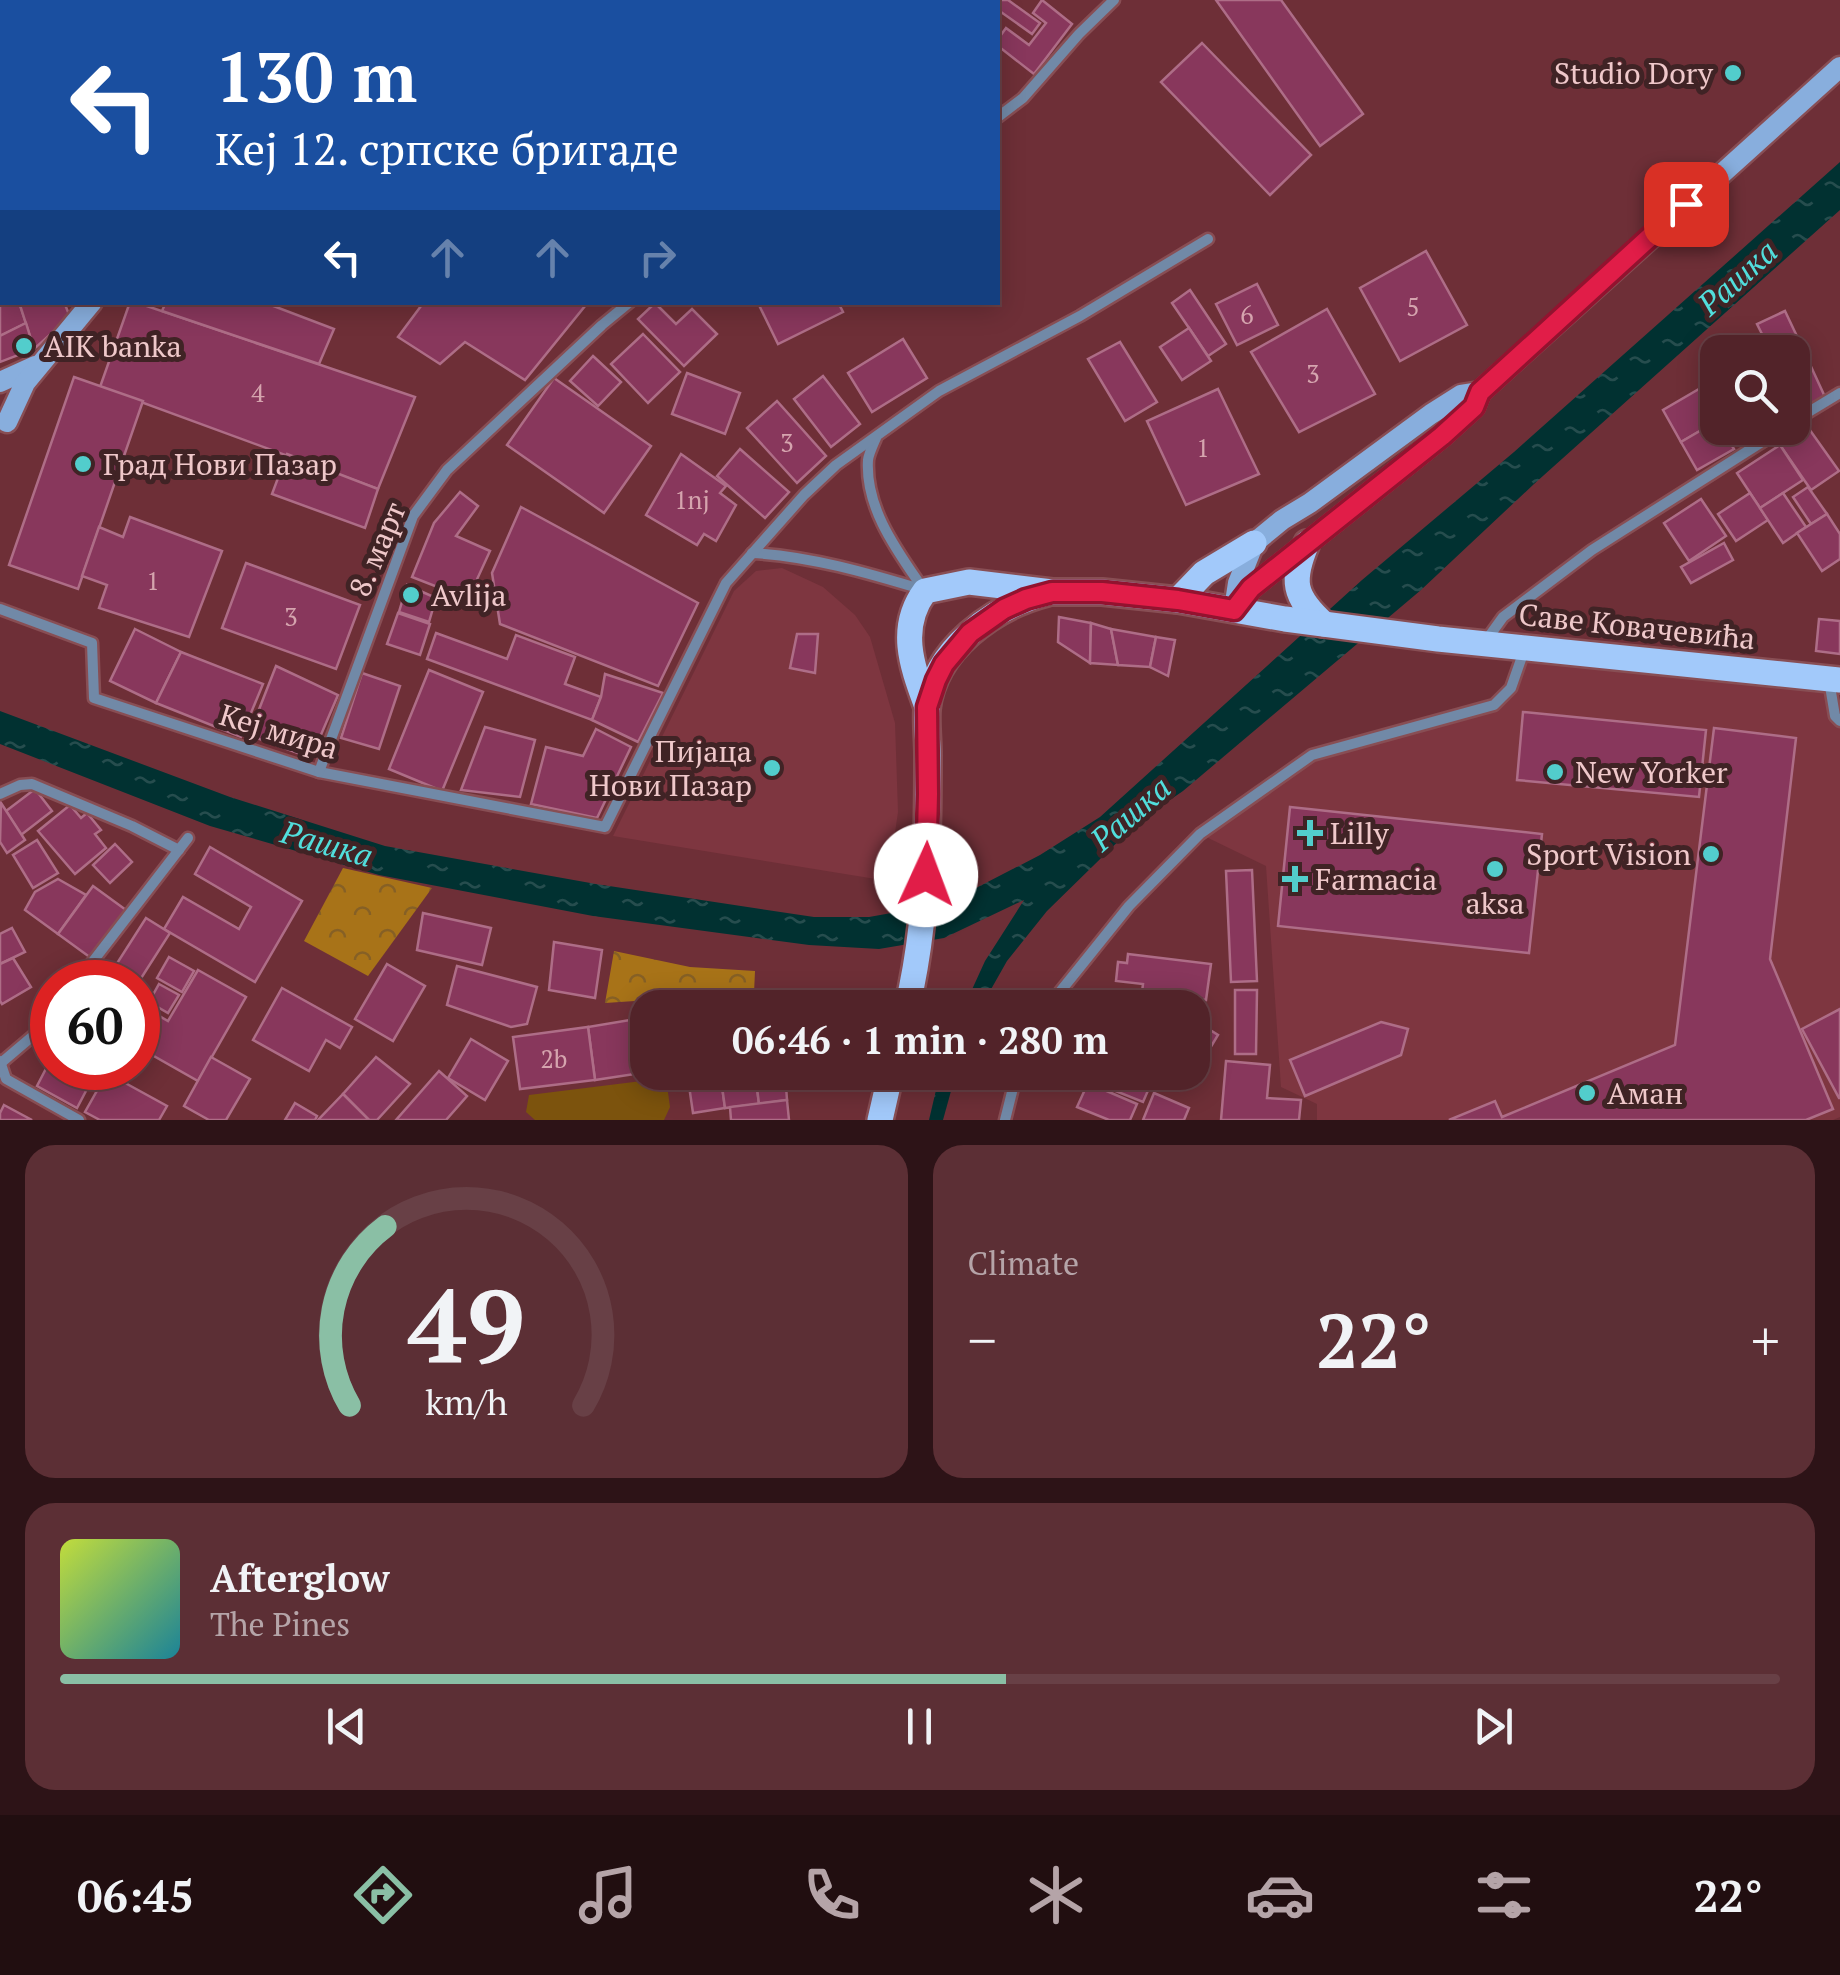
<!DOCTYPE html>
<meta charset="utf-8">
<style>
body{margin:0;font-family:"PT Serif",serif;background:#5c2f35;color:#f1f3f6;height:100vh;display:flex;flex-direction:column;font-size:38px;white-space:nowrap}
*{box-sizing:border-box;margin:0}
p{font-size:32px;color:#b5a4a8}
.icon{flex:none;width:55px;height:55px;fill:none;stroke:currentColor;stroke-width:2;stroke-linecap:round;stroke-linejoin:round}
.map{position:relative;height:1120px;overflow:hidden}
.details{display:flex;flex-direction:column;gap:25px;padding:25px;background:#2d1317;flex:1}
.details>*{flex:none}
.banner{position:absolute;left:0px;top:0px;width:1000px;height:305px;box-shadow:0 5px 25px #0003,0 0 0 2px #684046;background:#1a4fa0;color:#fff;overflow:hidden}
.fabs{position:absolute;left:1700px;top:335px;display:grid;gap:20px}
.fabs a{display:grid;place-items:center;width:110px;height:110px;border-radius:20px;background:#522329;box-shadow:0 5px 25px #0003,0 0 0 2px #684046;font-size:50px}
.speed{position:absolute;left:30px;top:960px;display:flex;gap:20px;font-size:50px;font-weight:700;text-align:center}
.speed>*{display:grid;place-content:center;width:130px;height:130px;border-radius:50%;background:#522329;box-shadow:0 5px 25px #0003,0 0 0 2px #684046;line-height:1}
.speed .limit{border:15px solid #d22;background:#fff;color:#111}
.pin{position:absolute;display:grid;place-items:center;width:85px;height:85px;color:#fff;margin:-42px;border-radius:20px;box-shadow:0 5px 15px #0006}
.me{position:absolute;width:110px;margin:-55px;rotate:2deg;stroke-linejoin:round;filter:drop-shadow(0 0 8px #0008)}
.turn{display:flex;align-items:center;gap:35px;height:210px;padding:0 50px;font-size:45px}
.turn .icon{width:130px;height:130px;stroke-width:2.5}
.turn b{display:block;font-size:70px;line-height:85px}
.lanes{display:flex;align-items:center;height:95px;padding:0 50px;background:#0003;justify-content:center;gap:50px;direction:ltr}
.lanes .off{opacity:.35}
.big{font-size:75px;font-weight:800;line-height:1.1}
.details .tile{flex:1;display:flex;flex-direction:column;justify-content:center;gap:15px;min-width:0;padding:0 35px;border-radius:30px;background:#5c2f35}
.details .dial{align-items:center;gap:0}
.dial svg{height:260px;overflow:visible;fill:none;stroke:#684046;stroke-width:7;stroke-linecap:round;text-anchor:middle}
.dial text{fill:#f1f3f6;stroke:none}
.song{display:flex;align-items:center;gap:30px}
.cover{width:120px;height:120px;border-radius:15px;background:linear-gradient(135deg,hsl(70 70% 55%),hsl(190 70% 35%))}
.played{height:10px;border-radius:5px;background:linear-gradient(90deg,#8abfa5 55%,#684046 55%)}
.keys{display:flex;justify-content:space-around;direction:ltr}
.heat{display:flex;justify-content:space-between;align-items:center;font-size:55px;direction:ltr}
.details .tiles{flex:1;display:grid;gap:25px;grid-template-columns:1fr 1fr}
.tile:last-child{grid-column:span 2}
.trip{position:absolute;left:630px;top:990px;width:580px;height:100px;border-radius:30px;background:#522329;box-shadow:0 5px 25px #0003,0 0 0 2px #684046;font-weight:800;line-height:100px;text-align:center}
.menu{display:flex;height:160px;justify-content:space-around;align-items:center;background:#210e10;color:#b5a4a8}
.menu .icon{width:70px;height:70px}
.menu .on{color:#8abfa5}
.menu b{font-size:45px;color:#f1f3f6}
.map>svg:first-child{display:block}
.built{fill:#7e3640}
.grass{fill:#7c530d}
.forest{fill:url(#forest-crowns)}
.water{fill:url(#water-ripples)}
.building{fill:#88375c;stroke:#ae6d87;stroke-width:2.5}
.lines{fill:none;stroke-linecap:round;stroke-linejoin:round}
.street-casing{stroke:#884e54;stroke-width:15}
.secondary-casing{stroke:#884e54;stroke-width:25}
.primary-casing{stroke:#884e54;stroke-width:30}
.street{stroke:#7189a7;stroke-width:10}
.secondary{stroke:#88aedd;stroke-width:20}
.primary{stroke:#a2c9fa;stroke-width:25}
.route-casing{stroke:#92132f;stroke-width:25}
.route{stroke:#e11d48;stroke-width:18}
.poi-dot{fill:#52cdcc;stroke:#402325;stroke-width:4}
.labels{text-anchor:middle;dominant-baseline:central;stroke-width:10;stroke-linejoin:round;paint-order:stroke}
.number-label{font-size:25px;fill:#d5a4ae}
.poi-label{font-size:30px;fill:#efc8ca;stroke:#402325;text-anchor:start}
.street-label{font-size:30px;fill:#efc8ca;stroke:#402325}
.water-label{font-size:32px;font-style:italic;fill:#51dedc;stroke:#402325}
</style>
<div class="map">
<svg width="1840" height="1120" viewBox="0 0 1840 1120">
<defs>
<pattern id="forest-crowns" width="20" height="18" patternUnits="userSpaceOnUse" patternTransform="scale(2.5)"><rect width="20" height="18" fill="#a87318"/><path d="M2 6a3 3 0 1 1 6 0M12 15a3 3 0 1 1 6 0" fill="none" stroke="#866025"/></pattern>
<pattern id="water-ripples" width="26" height="14" patternUnits="userSpaceOnUse" patternTransform="scale(2.5)"><rect width="26" height="14" fill="#013131"/><path d="M2 4q2-2 4 0t4 0M15 11q2-2 4 0t4 0" fill="none" stroke="#264d4e"/></pattern>
</defs>
<rect width="100%" height="100%" fill="#6e2f37"/>
<g class="built">
<path d="M782,568L823,587L855,615L870,637L895,723L898,812L888,881L613,836L734,591L756,571Z"/>
<path d="M1525,647L1829,679L1840,721V1117L1833,1120H1317V1104L1281,1087L1266,866L1200,834L1312,755L1494,705L1511,688Z"/>
</g>
<path class="grass" d="M666,1078L670,1107L664,1120H535L526,1112L529,1095Z"/>
<g class="forest">
<path d="M343,868L432,888L368,976L304,941Z"/>
<path d="M614,951L690,967L755,971L754,993L605,1003Z"/>
</g>
<g class="water">
<path d="M1840,162V210L1534,484L1421,590L1183,791L1139,821L1047,911L1007,961L981,1007H964L985,961L1024,900L944,938L879,949L809,945L593,916L379,875L210,826L0,744V711L230,797L385,846L596,884L814,917H869L947,903L1040,855L1100,817L1362,580L1514,452Z"/>
<path d="M940,1073H956L943,1120H929Z"/>
</g>
<g class="building">
<path d="M59,0H151L148,2H64Z"/>
<path d="M993,0H1008L1040,23L1032,34L1001,12L998,17V2H991Z"/>
<path d="M1042,0L1072,24L1034,74L998,46V39L1006,28L1029,45L1046,23L1033,13Z"/>
<path d="M1216,0H1281L1363,114L1320,146Z"/>
<path d="M1202,43L1311,155L1270,195L1161,82Z"/>
<path d="M0,100L2,111V168L0,169Z"/>
<path d="M1426,251L1467,325L1400,361L1360,288Z"/>
<path d="M1257,284L1278,325L1237,345L1216,304Z"/>
<path d="M1190,290L1226,344L1208,356L1172,303Z"/>
<path d="M2,295V302H19L26,323L0,336V296Z"/>
<path d="M19,302H64L70,317L34,349Z"/>
<path d="M130,302H135L415,397L378,489L100,387Z"/>
<path d="M166,302H263L334,329L319,364L162,311Z"/>
<path d="M424,302H581L585,306L525,380L465,342L440,364L398,337Z"/>
<path d="M838,302L843,312L778,344L758,303Z"/>
<path d="M655,303L676,324L692,309L717,334L684,366L638,319Z"/>
<path d="M1327,309L1375,394L1299,432L1251,352Z"/>
<path d="M1785,311L1802,347L1791,352H1771L1757,324Z"/>
<path d="M26,323L34,349L0,362V336Z"/>
<path d="M1189,328L1211,361L1182,380L1160,347Z"/>
<path d="M643,334L680,372L648,403L611,364Z"/>
<path d="M903,339L927,378L872,412L848,373Z"/>
<path d="M1764,339L1771,352H1736Z"/>
<path d="M1120,342L1157,402L1125,421L1088,359Z"/>
<path d="M1802,347L1825,397L1798,410L1792,399V352H1791Z"/>
<path d="M593,356L621,382L598,406L570,381Z"/>
<path d="M1718,372V415L1701,379Z"/>
<path d="M687,373L740,393L725,434L672,414Z"/>
<path d="M823,376L860,424L831,447L794,399Z"/>
<path d="M74,377L143,401L78,589L9,565Z"/>
<path d="M554,378L651,446L604,513L507,445Z"/>
<path d="M1218,389L1259,474L1186,505L1147,421Z"/>
<path d="M1699,389L1717,421L1681,442L1663,410Z"/>
<path d="M777,401L826,456L797,483L747,428Z"/>
<path d="M1717,421L1718,428H1721L1734,449L1697,470L1681,442Z"/>
<path d="M1807,426L1839,471L1811,490L1780,445Z"/>
<path d="M1780,445L1803,480L1760,508L1737,473Z"/>
<path d="M740,449L789,492L765,518L717,476Z"/>
<path d="M287,454L378,489L365,528L272,494Z"/>
<path d="M681,454L726,486L720,493L736,505L716,541L704,534L697,545L646,515Z"/>
<path d="M1808,487L1827,514L1811,524L1793,497Z"/>
<path d="M460,492L478,506L456,536L490,551L468,599L412,577L434,523Z"/>
<path d="M1750,493L1768,520L1736,541L1718,514Z"/>
<path d="M1783,493L1806,527L1783,543L1760,508Z"/>
<path d="M1701,499L1726,536L1689,561L1664,523Z"/>
<path d="M521,507L698,603L658,686L500,624L492,573Z"/>
<path d="M1827,514L1840,534V559L1822,571L1797,533Z"/>
<path d="M130,517L222,551L189,637L99,608L107,585L82,576L99,527L123,537Z"/>
<path d="M1724,543L1733,560L1691,583L1681,567Z"/>
<path d="M246,563L360,605L336,669L222,628Z"/>
<path d="M407,585L436,598L429,622L399,612Z"/>
<path d="M398,613L430,624L420,655L387,644Z"/>
<path d="M1059,617L1091,623L1090,663L1058,642Z"/>
<path d="M1819,619L1840,621V654L1816,651Z"/>
<path d="M1091,623L1111,629L1118,665L1090,663Z"/>
<path d="M135,629L181,652L156,703L110,681Z"/>
<path d="M1111,629L1156,637L1150,667L1118,665Z"/>
<path d="M436,633L507,659L516,635L575,657L565,684L601,697L592,720L427,659Z"/>
<path d="M797,634H818L815,673L790,668Z"/>
<path d="M1156,637L1175,640L1168,676L1150,667Z"/>
<path d="M181,652L263,684L241,737L156,703Z"/>
<path d="M276,666L338,695L311,758L249,735Z"/>
<path d="M429,670L483,692L442,791L389,769Z"/>
<path d="M362,673L400,686L379,749L341,738Z"/>
<path d="M605,674L663,693L638,742L592,720L601,697Z"/>
<path d="M1523,712L1706,730L1699,797L1517,780Z"/>
<path d="M485,727L535,740L520,797L461,790Z"/>
<path d="M1714,728L1796,738L1770,959L1833,1109L1806,1120H1449L1495,1101L1502,1117L1675,1045Z"/>
<path d="M596,729L631,747L597,818L531,804L546,747L583,756Z"/>
<path d="M35,789L52,811L21,835L6,811Z"/>
<path d="M1,803L25,840L7,853L0,842Z"/>
<path d="M70,805L81,818L87,813L101,830L95,834L106,848L75,874L38,831Z"/>
<path d="M1290,807L1542,834L1529,953L1278,926Z"/>
<path d="M37,840L58,873L33,888L13,855Z"/>
<path d="M115,844L132,862L110,883L93,865Z"/>
<path d="M210,847L302,901L255,982L164,929L183,897L239,929L247,914L251,907L195,874Z"/>
<path d="M1252,870L1257,981L1231,982L1226,871Z"/>
<path d="M58,879L86,895L58,934L25,910L35,892Z"/>
<path d="M93,886L126,910L91,958L58,934Z"/>
<path d="M423,913L491,928L482,965L417,950Z"/>
<path d="M146,918L170,933L138,983L114,968Z"/>
<path d="M12,928L25,952L0,964V934Z"/>
<path d="M554,942L602,950L595,998L549,990Z"/>
<path d="M1128,954L1211,964L1206,1000L1142,992L1143,984L1116,981L1118,962L1127,963Z"/>
<path d="M169,957L194,971L182,992L157,978Z"/>
<path d="M13,958L31,987L2,1004L0,1001V964Z"/>
<path d="M387,964L425,986L393,1041L355,1019Z"/>
<path d="M457,966L537,987L527,1024L511,1027L447,1005Z"/>
<path d="M198,970L246,997L198,1081L138,1047V1004L168,1021Z"/>
<path d="M159,984L179,995L168,1013L149,1002Z"/>
<path d="M282,988L352,1027L340,1048L326,1040L309,1071L253,1040Z"/>
<path d="M1235,990H1257L1256,1054H1235Z"/>
<path d="M1840,1009V1098H1839L1802,1029Z"/>
<path d="M648,1017V1072L595,1080L588,1027Z"/>
<path d="M1194,1020L1218,1035L1206,1055L1192,1046Z"/>
<path d="M1381,1022L1408,1029L1401,1055L1305,1096L1290,1060Z"/>
<path d="M588,1027L595,1080L520,1089L513,1037Z"/>
<path d="M471,1039L508,1061L485,1100L448,1078Z"/>
<path d="M52,1057V1068H98L77,1108L37,1086Z"/>
<path d="M211,1057L250,1079L226,1120H209L184,1106Z"/>
<path d="M376,1057L410,1084L377,1120H369L343,1094Z"/>
<path d="M1226,1061L1270,1065L1267,1098L1301,1100L1299,1120H1221Z"/>
<path d="M439,1071L467,1096L446,1120H396Z"/>
<path d="M687,1072H720L725,1108L693,1113Z"/>
<path d="M720,1072H755L759,1104L725,1108Z"/>
<path d="M755,1072H785L787,1100L759,1104Z"/>
<path d="M107,1073L167,1106L159,1120H100L85,1112Z"/>
<path d="M1120,1073L1150,1086L1143,1102L1113,1090Z"/>
<path d="M1088,1083L1137,1104L1130,1120H1109L1077,1107Z"/>
<path d="M1154,1093L1189,1108L1184,1120H1143Z"/>
<path d="M343,1094L369,1120H318Z"/>
<path d="M787,1100L789,1120H731L730,1107Z"/>
<path d="M295,1103L317,1116L315,1120H285Z"/>
<path d="M4,1105L32,1120H0V1113Z"/>
</g>
<g class="lines">
<g class="street-casing">
<g id="street">
<path d="M613,0L616,2"/>
<path d="M730,2L732,0"/>
<path d="M998,117L1023,98L1079,34L1114,0"/>
<path d="M1792,422L1840,393"/>
<path d="M876,438C873,445 869,453 868,460C865,509 898,552 924,590"/>
<path d="M752,553C810,556 868,573 924,590"/>
<path d="M0,609L92,643L94,698L319,772L605,827L726,583L804,495L836,465L939,391L1080,316L1208,239"/>
<path d="M1485,642L1503,617L1592,550L1784,428"/>
<path d="M1829,680L1835,716L1840,721"/>
<path d="M319,772L413,516L447,470L602,325L630,302"/>
<path d="M0,794L20,785L32,784L132,826L179,850"/>
<path d="M77,982L188,838"/>
<path d="M1047,1008L1129,906L1200,834L1312,755L1494,705L1511,688L1525,648"/>
<path d="M0,1061L6,1079L79,1120"/>
<path d="M1,1063L41,1029L52,1014"/>
<path d="M1005,1120L1017,1072"/>
</g>
</g>
<g class="secondary-casing">
<g id="secondary">
<path d="M360,2L362,0"/>
<path d="M0,382L35,366"/>
<path d="M7,422L25,383L92,302"/>
<path d="M1234,609L1238,583L1254,543L1282,520L1310,503L1431,414L1461,395L1480,392"/>
<path d="M1234,610L1251,588L1442,436L1474,407L1480,392L1840,67"/>
</g>
</g>
<g class="primary-casing">
<g id="primary">
<path d="M1307,543C1291,581 1293,596 1324,624"/>
<path d="M1178,600L1204,573L1254,543"/>
<path d="M927,707C913,668 897,629 925,591L969,582L1052,592H1102L1178,600L1285,619L1438,639L1840,680"/>
<path d="M907,1008C921,949 926,893 927,832C928,807 928,781 928,755C928,740 926,724 927,709C934,649 993,607 1047,593"/>
<path d="M880,1120L891,1072"/>
</g>
</g>
<use href="#street" class="street"/>
<use href="#secondary" class="secondary"/>
<use href="#primary" class="primary"/>
</g>
<g class="lines">
<g class="route-casing">
<path id="route" d="M926,875L928,794L927,707L936,680L944,664L970,633L1004,609L1026,599L1052,592H1102L1178,600L1234,610L1251,588L1442,436L1474,407L1480,392L1686,204"/>
</g>
<use href="#route" class="route"/>
</g>
<g class="poi-dot">
<circle cx="1733" cy="73" r="10"/>
<circle cx="24" cy="346" r="10"/>
<circle cx="83" cy="464" r="10"/>
<circle cx="411" cy="595" r="10"/>
<circle cx="772" cy="768" r="10"/>
<circle cx="1555" cy="772" r="10"/>
<path d="M1305 818h10v10h10v10h-10v10h-10v-10h-10v-10h10z"/>
<circle cx="1711" cy="854" r="10"/>
<circle cx="1495" cy="869" r="10"/>
<path d="M1290 864h10v10h10v10h-10v10h-10v-10h-10v-10h10z"/>
<circle cx="1587" cy="1093" r="10"/>
</g>
<g class="labels">
<g class="number-label">
<text x="1413" y="306">5</text>
<text x="1247" y="314">6</text>
<text x="1313" y="373">3</text>
<text x="258" y="392">4</text>
<text x="787" y="442">3</text>
<text x="1203" y="447">1</text>
<text x="692" y="499">1nj</text>
<text x="153" y="580">1</text>
<text x="291" y="616">3</text>
<text x="554" y="1058">2b</text>
</g>
<g class="poi-label">
<text x="1713" y="73" text-anchor="end">Studio Dory</text>
<text x="44" y="346">AIK banka</text>
<text x="103" y="464">Град Нови Пазар</text>
<text x="431" y="595">Avlija</text>
<text x="752" y="751" text-anchor="end">Пијаца<tspan x="752" dy="34">Нови Пазар</tspan></text>
<text x="1575" y="772">New Yorker</text>
<text x="1330" y="833">Lilly</text>
<text x="1691" y="854" text-anchor="end">Sport Vision</text>
<text x="1315" y="879">Farmacia</text>
<text x="1495" y="903" text-anchor="middle">aksa</text>
<text x="1607" y="1093">Аман</text>
</g>
<g class="street-label">
<text transform="translate(377 549) rotate(-67)">8. март</text>
<text transform="translate(1637 626) rotate(6)">Саве Ковачевића</text>
<text transform="translate(279 731) rotate(17)">Кеј мира</text>
</g>
<g class="water-label">
<text transform="translate(1737 277) rotate(-42)">Рашка</text>
<text transform="translate(1130 813) rotate(-41)">Рашка</text>
<text transform="translate(327 843) rotate(16)">Рашка</text>
</g>
</g>
</svg>
<div class="fabs">
<a><svg class="icon" aria-label="search" viewBox="0 0 24 24"><circle cx="10" cy="10" r="6"/><path d="M15 15l6 6"/></svg></a>
</div>
<div class="speed"><div class="limit">60</div></div>
<div class="pin" style="left:1686px;top:204px;background:#d93025"><svg class="icon" aria-label="arrive" viewBox="0 0 24 24"><path d="M6 21V4h12l-3 4 3 4H6"/></svg></div>
<svg class="me" style="left:926px;top:875px" viewBox="-20 -20 40 40"><circle r="19" fill="#fff"/><path d="M0-13L10 11 0 6-10 11z" fill="#e11d48"/></svg>
<div class="trip">06:46 · 1 min · 280 m</div>
<div class="banner">
<div class="turn"><svg class="icon" aria-label="left" viewBox="0 0 24 24"><path d="M17 20v-9H6M10 6l-5 5 5 5"/></svg><div><b>130 m</b>Кеј 12. српске бригаде</div></div>
<div class="lanes"><svg class="icon" aria-label="left" viewBox="0 0 24 24"><path d="M17 20v-9H6M10 6l-5 5 5 5"/></svg><svg class="icon off" aria-label="ahead" viewBox="0 0 24 24"><path d="M12 20V5M6 11l6-6 6 6"/></svg><svg class="icon off" aria-label="ahead" viewBox="0 0 24 24"><path d="M12 20V5M6 11l6-6 6 6"/></svg><svg class="icon off" aria-label="right" viewBox="0 0 24 24"><path d="M7 20v-9h11M14 6l5 5-5 5"/></svg></div>
</div>
</div>
<section class="details">
<div class="tiles">
<div class="tile dial"><svg viewBox="0 0 100 80">
<path d="M14 69A42 42 0 1 1 86 69"/>
<path d="M14 69A42 42 0 0 1 25 14" stroke="#8abfa5"/>
<text x="50" y="56" font-size="32" font-weight="700">49</text>
<text x="50" y="72" font-size="11">km/h</text>
</svg></div>
<div class="tile"><p>Climate</p>
<div class="heat"><a>−</a><b class="big">22°</b><a>+</a></div>
</div>
<div class="tile">
<div class="song"><i class="cover"></i><div><b>Afterglow</b><p>The Pines</p></div></div>
<div class="played"></div>
<div class="keys"><svg class="icon" aria-label="previous" viewBox="0 0 24 24"><path d="M18 5L8 12l10 7zM5 5v14"/></svg><svg class="icon" aria-label="pause" viewBox="0 0 24 24"><path d="M8 5v14M16 5v14"/></svg><svg class="icon" aria-label="next" viewBox="0 0 24 24"><path d="M6 5l10 7-10 7zM19 5v14"/></svg></div>
</div>
</div>
</section>
<nav class="menu">
<b>06:45</b>
<svg class="icon on" aria-label="directions" viewBox="0 0 24 24"><path d="M12 3l9 9-9 9-9-9zM9 14v-3h6M13 9l2 2-2 2"/></svg>
<svg class="icon" aria-label="music" viewBox="0 0 24 24"><path d="M9 18V5l10-2v13"/><circle cx="6" cy="18" r="3"/><circle cx="16" cy="16" r="3"/></svg>
<svg class="icon" aria-label="phone" viewBox="0 0 24 24"><path d="M5 4h4l2 5-3 2q2 4 5 5l2-3 5 2v4C11 20 4 13 5 4z"/></svg>
<svg class="icon" aria-label="climate" viewBox="0 0 24 24"><path d="M12 3v18M4 7l16 10M4 17L20 7"/></svg>
<svg class="icon" aria-label="car" viewBox="0 0 24 24"><path d="M5 17H2v-5l4-1 3-4h7l3 4 3 1v5h-3M9 17h6M6 11h13"/><circle cx="7" cy="17" r="2"/><circle cx="17" cy="17" r="2"/></svg>
<svg class="icon" aria-label="filters" viewBox="0 0 24 24"><path d="M4 7h16M4 17h16"/><circle cx="9" cy="7" r="2"/><circle cx="15" cy="17" r="2"/></svg>
<b>22°</b>
</nav>
